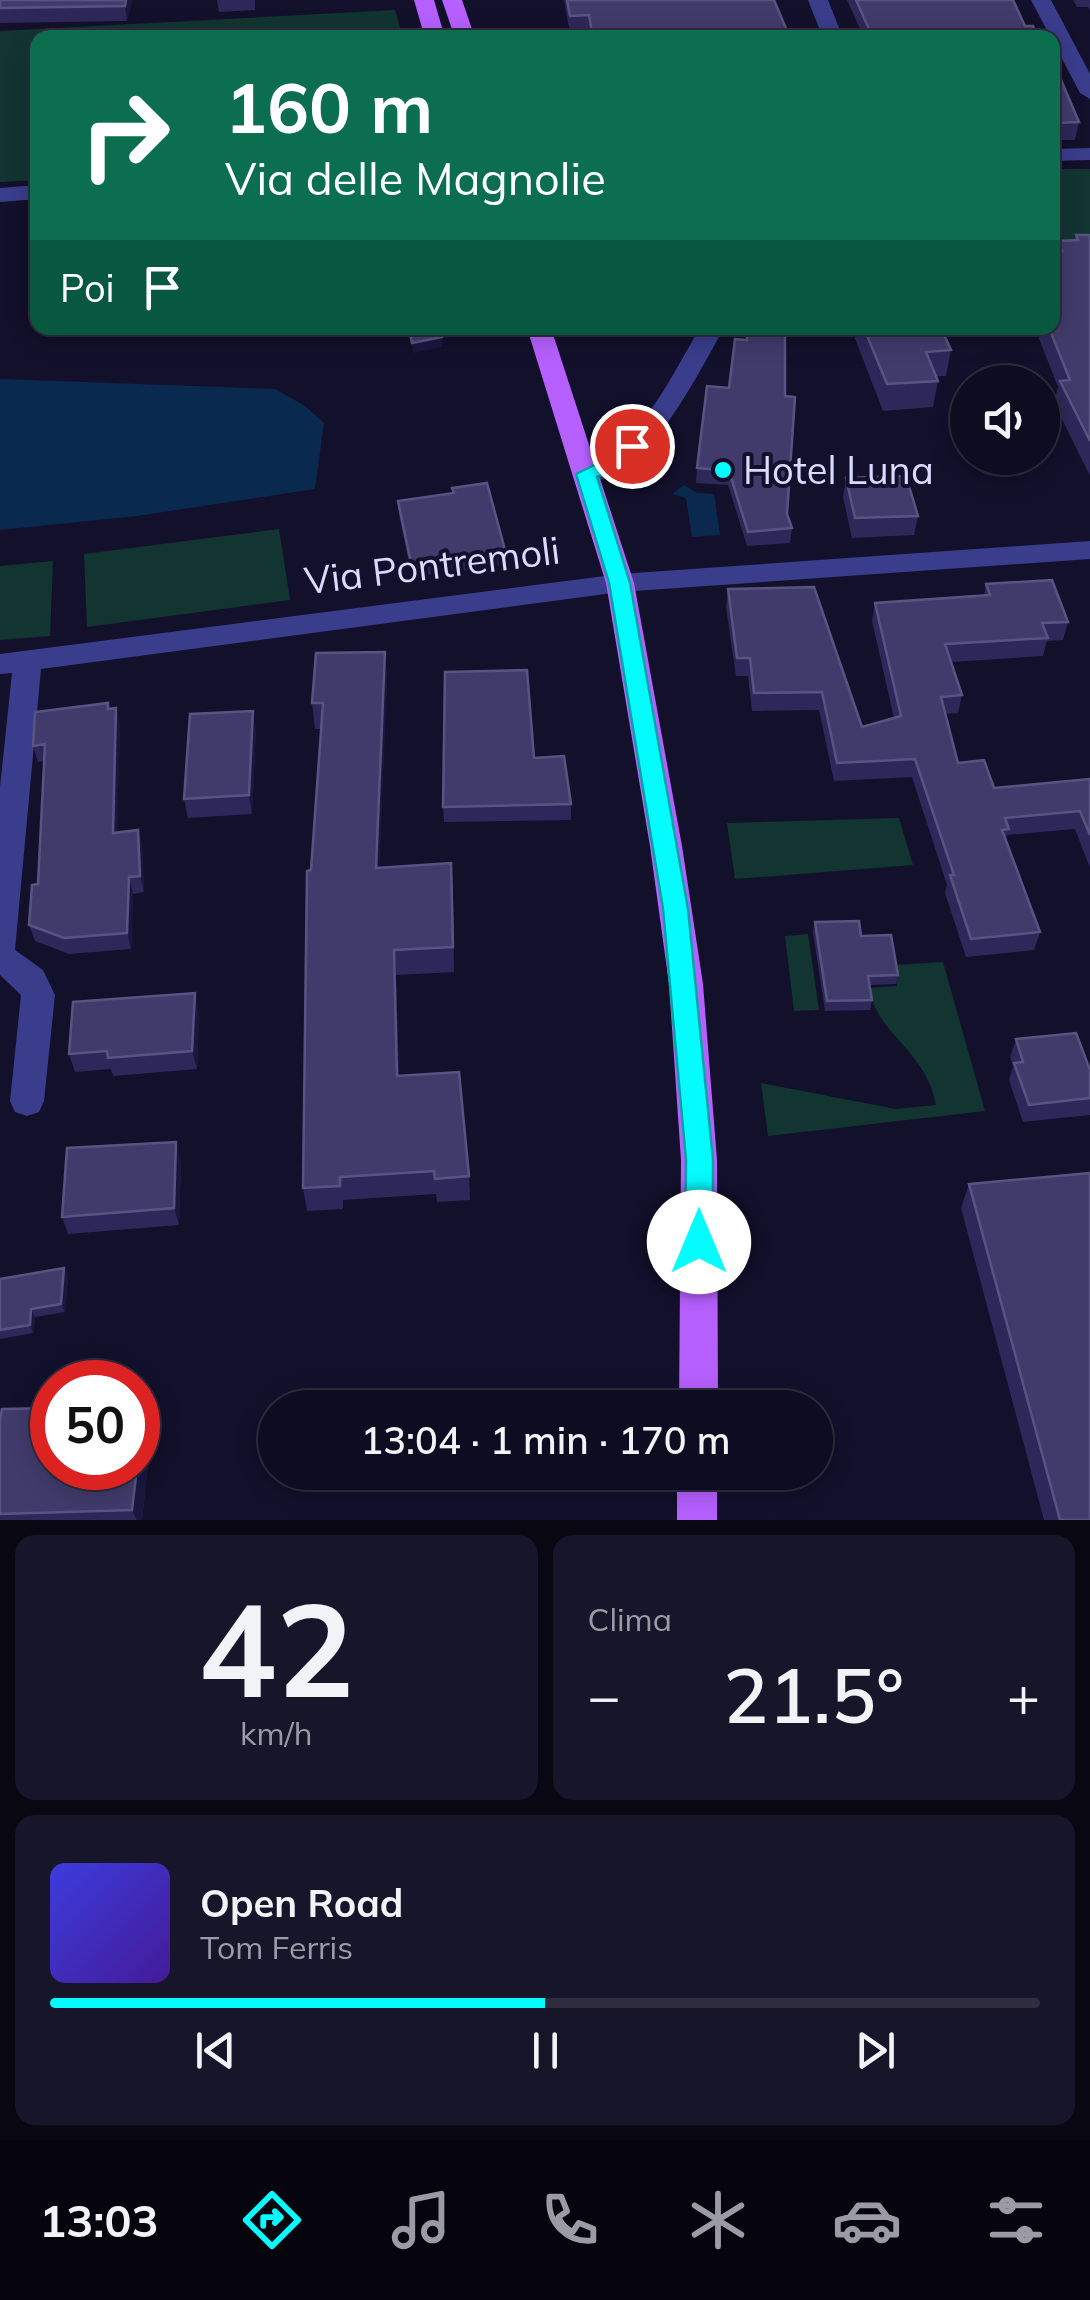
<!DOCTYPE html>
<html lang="it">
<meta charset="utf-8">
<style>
body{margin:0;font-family:Mulish,sans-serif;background:#171529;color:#f1f3f6;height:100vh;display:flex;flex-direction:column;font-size:38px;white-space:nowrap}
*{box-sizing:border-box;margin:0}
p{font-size:32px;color:#9b9ba5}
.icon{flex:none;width:55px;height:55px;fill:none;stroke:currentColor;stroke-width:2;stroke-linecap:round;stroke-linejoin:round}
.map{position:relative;height:1520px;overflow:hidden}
.sheet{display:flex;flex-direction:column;gap:15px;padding:15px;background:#080712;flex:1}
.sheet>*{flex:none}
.top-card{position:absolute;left:30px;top:30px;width:1030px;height:305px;border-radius:20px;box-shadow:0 5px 25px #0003,0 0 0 2px #2e2c3e;background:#0b6e4f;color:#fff;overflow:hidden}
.tools{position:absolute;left:950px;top:365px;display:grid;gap:20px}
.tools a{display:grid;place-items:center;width:110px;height:110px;border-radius:50%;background:#0e0c20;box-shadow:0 5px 25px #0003,0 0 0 2px #2e2c3e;font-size:50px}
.speed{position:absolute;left:30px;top:1360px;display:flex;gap:20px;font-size:50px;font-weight:700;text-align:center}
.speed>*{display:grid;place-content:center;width:130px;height:130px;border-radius:50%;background:#0e0c20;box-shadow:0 5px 25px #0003,0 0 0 2px #2e2c3e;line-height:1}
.speed .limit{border:15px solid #d22;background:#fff;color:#111}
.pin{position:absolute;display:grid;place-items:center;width:85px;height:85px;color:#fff;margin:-42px;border:5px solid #fff;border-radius:50%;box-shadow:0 2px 10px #0007}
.me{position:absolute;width:110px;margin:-55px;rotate:0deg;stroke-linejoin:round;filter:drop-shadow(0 0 8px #0008)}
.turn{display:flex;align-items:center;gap:35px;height:210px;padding:0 30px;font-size:45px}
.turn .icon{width:130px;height:130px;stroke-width:2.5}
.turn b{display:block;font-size:70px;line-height:85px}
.then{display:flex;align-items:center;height:95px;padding:0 30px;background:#0003;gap:20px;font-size:38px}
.big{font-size:75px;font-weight:600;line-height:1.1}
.sheet .card{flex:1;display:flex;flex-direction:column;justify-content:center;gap:15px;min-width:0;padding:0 35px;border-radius:20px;background:#171529}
.sheet .dial{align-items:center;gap:0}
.dial b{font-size:130px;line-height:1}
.song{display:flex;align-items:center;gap:30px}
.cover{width:120px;height:120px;border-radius:15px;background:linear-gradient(135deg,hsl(240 70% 55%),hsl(260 70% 35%))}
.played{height:10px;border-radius:5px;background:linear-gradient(90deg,#05fcff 50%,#2e2c3e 50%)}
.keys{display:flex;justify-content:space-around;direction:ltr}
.heat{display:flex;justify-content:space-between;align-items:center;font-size:55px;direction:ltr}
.sheet .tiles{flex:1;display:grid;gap:15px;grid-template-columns:1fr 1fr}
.card:last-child{grid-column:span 2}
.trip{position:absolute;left:258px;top:1390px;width:575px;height:100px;border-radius:50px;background:#0e0c20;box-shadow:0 5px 25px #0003,0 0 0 2px #2e2c3e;font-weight:600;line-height:100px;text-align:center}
.tab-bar{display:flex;height:160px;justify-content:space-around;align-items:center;background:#06050d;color:#9b9ba5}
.tab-bar .icon{width:70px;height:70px}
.tab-bar .current{color:#05fcff}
.tab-bar b{font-size:45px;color:#f1f3f6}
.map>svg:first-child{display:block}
.green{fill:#123531}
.water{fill:#0a294f}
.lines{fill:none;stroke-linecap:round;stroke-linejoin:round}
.minor{fill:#393d8c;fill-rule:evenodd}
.major{fill:#b660ff;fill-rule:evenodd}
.wall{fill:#2d2859}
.shaded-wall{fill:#1a173f}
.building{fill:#403b6b;stroke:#585482;stroke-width:2.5}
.route{fill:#05fcff;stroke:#03a4a6;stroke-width:2.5}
.poi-dot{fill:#05fcff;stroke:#12102b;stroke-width:4}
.labels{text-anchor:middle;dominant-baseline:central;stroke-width:8;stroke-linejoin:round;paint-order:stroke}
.poi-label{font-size:38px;fill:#dad9ff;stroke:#12102b;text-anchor:start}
.street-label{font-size:38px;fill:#dad9ff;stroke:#12102b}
</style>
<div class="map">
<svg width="1090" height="1520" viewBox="0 0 1090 1520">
<rect width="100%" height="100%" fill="#12102b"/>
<g class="green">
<path d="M395,10L403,37L38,38L37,180L0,182V31Z"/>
<path d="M1053,169H1090V250L1053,255Z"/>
<path d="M279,529L290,600L87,627L84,554Z"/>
<path d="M53,561L50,636L0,640V566Z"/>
<path d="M899,818L913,865L735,879L727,823Z"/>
<path d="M808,934L819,1010L794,1011L785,936Z"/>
<path d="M943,962L985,1111L768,1136L761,1083L896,1109L936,1105C925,1048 878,1037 869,988L897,986L894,965Z"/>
</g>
<g class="water">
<path d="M0,379L275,389L305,406L324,423L315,489L137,516L0,530Z"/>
<path d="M684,485L697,493L714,494L720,535L692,537L686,498L672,494Z"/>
</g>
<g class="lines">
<g class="minor">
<path d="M808,0H828L843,38H823Z"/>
<path d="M1031,0H1051L1090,74V99L1080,93Z"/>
<path d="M1090,148V160L1052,161V149Z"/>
<path d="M38,185V199L0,202V188Z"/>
<path d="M700,328H724C699,371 640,497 577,480L573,474C583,461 606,457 619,445C655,414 676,368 700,328Z"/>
<path d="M1090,541V559L620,592L41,669L15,950L43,970L55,995L44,1101L39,1112L27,1116L15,1112L10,1101L21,995L0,975V787L12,673L0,674V654L620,574Z"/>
</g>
<g class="major">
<path d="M414,0H434L445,38H425Z"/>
<path d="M442,0H462L475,38H455Z"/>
<path d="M527,328H551L634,583L682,846L703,984L717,1160L718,1408H679L681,1160L669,984L650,846L606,583Z"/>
<rect x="677" y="1472" width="40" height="48"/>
</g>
</g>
<g class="wall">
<path d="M0,0H132L127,21L0,23Z"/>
<path d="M217,0H255V10L219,12Z"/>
<path d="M564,0H774L790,38H589L588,32L570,33Z"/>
<path d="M847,0H1013L1025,26L1038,38H864Z"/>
<path d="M1073,0H1090V11L1088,7H1077Z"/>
<path d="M1052,68L1079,122L1075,140H1052Z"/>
<path d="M1076,235H1090V476L1054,403L1058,387L1036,331L995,333L993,328H1052L1056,251L1058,241L1075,240Z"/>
<path d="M851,328H941L951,350L946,376H936L938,381L933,407L883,411Z"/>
<path d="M747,340L787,514L792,528L790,543L747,546L728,485L696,483L697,468Z"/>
<path d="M846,478L918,516L914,535L852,538L843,497Z"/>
<path d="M452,488L505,550V565L412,577L399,515L398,501L452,493Z"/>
<path d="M986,584L1068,622L1063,640L1047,641L1043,656L951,662L962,695L958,713L946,714L958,763L994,788L1090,779V868L1075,829L1007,835L1006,840L1040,932L1034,950L966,957L945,893L947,885L912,777L834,781L819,710L752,711L748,676H736L726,607L728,589L862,727L894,718L872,621L875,603L984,595Z"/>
<path d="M385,652L387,678L379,867L451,863L453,888L454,972L396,975L399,1076L469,1176L470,1200L437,1202L436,1194L343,1200V1209L307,1211L303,1188L311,870L321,729H315L312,703Z"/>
<path d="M116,708L120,725L117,832L138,830L142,846L144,892L133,894L131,949L69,954L35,941L29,925L38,884L44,761L38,762L33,746L109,709Z"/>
<path d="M256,730L252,814L188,818L184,799Z"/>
<path d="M534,758L571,804V820L444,822L443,807Z"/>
<path d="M815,922L861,936L898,975L896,984L869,985L872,1000L870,1010L825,1011L813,932Z"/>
<path d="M199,1011L197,1069L113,1076L111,1069L75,1072L69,1054Z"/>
<path d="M1016,1039L1090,1070V1115L1023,1122L1009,1080L1013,1066L1010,1057Z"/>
<path d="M181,1160L179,1225L68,1234L62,1217Z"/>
<path d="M969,1184L1090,1520H1044L961,1208Z"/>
<path d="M64,1268L68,1277L65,1312L35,1317L33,1333L0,1339V1279Z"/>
<path d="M0,1419L152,1427L142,1520H0Z"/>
</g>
<g class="shaded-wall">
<path d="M126,0H132L127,21L125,6Z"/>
<path d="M442,337V347L413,353L412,343Z"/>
<path d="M385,652L387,678L378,893L376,868Z"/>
<path d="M116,708L120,725L117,849L113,833Z"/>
<path d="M253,711L256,730L252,814L249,795Z"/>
<path d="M138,830L142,846L144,892L140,876Z"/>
<path d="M129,877L133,894L131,949L127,933Z"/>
<path d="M394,950L396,975L399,1100L397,1076Z"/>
<path d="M195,993L199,1011L197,1069L192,1051Z"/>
<path d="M176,1142L181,1160L179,1225L174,1208Z"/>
<path d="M64,1268L68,1277L65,1312L61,1304Z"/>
<path d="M31,1309L35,1317L33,1333L30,1325Z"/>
<path d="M144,1405L152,1427L142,1520H137L132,1510Z"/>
</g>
<g class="building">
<path d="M0,0H126L125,6L0,8Z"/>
<path d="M567,0H774L790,38H593L589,15L570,16Z"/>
<path d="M856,0H1013L1025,26H1033L1038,38H873Z"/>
<path d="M1052,68H1056L1079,122L1052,123Z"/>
<path d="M1076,235H1090V441L1060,381L1070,380L1049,328H1052V251H1062L1058,241L1078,240Z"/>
<path d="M409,328H440L442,337L412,343Z"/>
<path d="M748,328H785V396L795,397L787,514L792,528L748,532L729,471L697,468L707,386L729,388L735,339L747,340Z"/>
<path d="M864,328H941L951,350L926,352L938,381L887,384Z"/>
<path d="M906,476L918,516L855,518L846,478Z"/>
<path d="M487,483L505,550L411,563L398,501L454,493L452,488Z"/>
<path d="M1052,580L1068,622L1042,623L1048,638L945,644L962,695L941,697L958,763L984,760L994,788L1090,779V835L1080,811L1005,818L1009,829L1002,830L1040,932L971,939L950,875H954L915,759L837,763L822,692L754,693L750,658H737L728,589L814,587L862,727L901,716L875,603L990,595L986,584Z"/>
<path d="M385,652L376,868L451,863L453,947L394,950L397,1076L459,1072L469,1176L435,1179L434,1171L340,1177V1186L303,1188L307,871L311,870L323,703H312L316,653Z"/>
<path d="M527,670L534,758L564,756L571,804L443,807L445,672Z"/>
<path d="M108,703V709L116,708L113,833L138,830L140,876L129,877L127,933L64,938L29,925L32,885L38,884L45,744L33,746L35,712Z"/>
<path d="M253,711L249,795L184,799L190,714Z"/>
<path d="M859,921L861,936L891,935L898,975L868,976L872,1000L827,1001L815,922Z"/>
<path d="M195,993L192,1051L108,1058L107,1051L69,1054L73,1002Z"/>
<path d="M1076,1033L1090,1070V1098L1029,1105L1014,1063L1023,1062L1016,1039Z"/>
<path d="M176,1142L174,1208L62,1217L67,1148Z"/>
<path d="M1090,1173V1520H1060L969,1184Z"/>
<path d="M64,1268L61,1304L31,1309L30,1325L0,1330V1279Z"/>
<path d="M138,1405H144L138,1462Z"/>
<path d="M52,1408V1468H137L132,1510L0,1514V1419L2,1409Z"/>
</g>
<path class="route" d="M632,440L641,446C629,463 617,470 597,477L630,583L688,909L713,1160V1242L709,1251L699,1255L689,1251L685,1242L686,1160L663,909L609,583L576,474L609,458Z"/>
<circle class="poi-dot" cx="723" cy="470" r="10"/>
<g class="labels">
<g class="poi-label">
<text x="743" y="470">Hotel Luna</text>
</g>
<g class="street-label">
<text transform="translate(432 565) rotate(-7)">Via Pontremoli</text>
</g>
</g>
</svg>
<div class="tools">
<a><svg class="icon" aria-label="sound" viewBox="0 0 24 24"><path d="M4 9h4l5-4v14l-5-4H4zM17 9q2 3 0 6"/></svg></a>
</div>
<div class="speed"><div class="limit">50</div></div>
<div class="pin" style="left:632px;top:446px;background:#d93025"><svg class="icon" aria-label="arrive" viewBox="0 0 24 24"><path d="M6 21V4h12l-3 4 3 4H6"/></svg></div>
<svg class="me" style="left:699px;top:1242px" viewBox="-20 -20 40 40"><circle r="19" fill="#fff"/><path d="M0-13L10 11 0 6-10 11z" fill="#05fcff"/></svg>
<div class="trip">13:04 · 1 min · 170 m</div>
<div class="top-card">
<div class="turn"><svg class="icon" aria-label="right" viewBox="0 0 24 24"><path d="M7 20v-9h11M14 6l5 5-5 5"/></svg><div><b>160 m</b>Via delle Magnolie</div></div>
<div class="then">Poi<svg class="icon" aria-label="arrive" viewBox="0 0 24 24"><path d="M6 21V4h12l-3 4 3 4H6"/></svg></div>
</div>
</div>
<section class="sheet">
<div class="tiles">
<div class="card dial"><b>42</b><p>km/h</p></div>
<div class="card"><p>Clima</p>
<div class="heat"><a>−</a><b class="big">21.5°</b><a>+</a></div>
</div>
<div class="card">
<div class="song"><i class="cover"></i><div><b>Open Road</b><p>Tom Ferris</p></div></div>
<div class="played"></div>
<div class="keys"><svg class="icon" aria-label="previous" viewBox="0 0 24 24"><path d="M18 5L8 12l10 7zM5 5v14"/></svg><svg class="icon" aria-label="pause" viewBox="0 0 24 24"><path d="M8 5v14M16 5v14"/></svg><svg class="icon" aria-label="next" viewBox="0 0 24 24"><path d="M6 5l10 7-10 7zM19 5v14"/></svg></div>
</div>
</div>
</section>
<nav class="tab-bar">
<b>13:03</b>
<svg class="icon current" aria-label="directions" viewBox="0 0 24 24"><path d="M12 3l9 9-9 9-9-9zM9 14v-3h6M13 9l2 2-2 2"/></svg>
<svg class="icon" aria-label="music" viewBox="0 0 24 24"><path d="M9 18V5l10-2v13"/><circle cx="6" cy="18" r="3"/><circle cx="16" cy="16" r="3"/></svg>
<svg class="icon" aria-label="phone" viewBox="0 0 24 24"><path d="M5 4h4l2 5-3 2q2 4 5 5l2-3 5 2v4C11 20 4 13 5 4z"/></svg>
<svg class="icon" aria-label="climate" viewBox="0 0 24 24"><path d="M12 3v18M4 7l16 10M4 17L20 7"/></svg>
<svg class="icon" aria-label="car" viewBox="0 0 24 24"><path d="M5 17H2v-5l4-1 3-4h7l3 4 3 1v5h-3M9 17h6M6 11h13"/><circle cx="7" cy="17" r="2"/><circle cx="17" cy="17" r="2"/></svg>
<svg class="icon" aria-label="filters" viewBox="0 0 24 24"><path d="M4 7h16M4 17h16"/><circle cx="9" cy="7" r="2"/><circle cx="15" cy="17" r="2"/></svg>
</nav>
